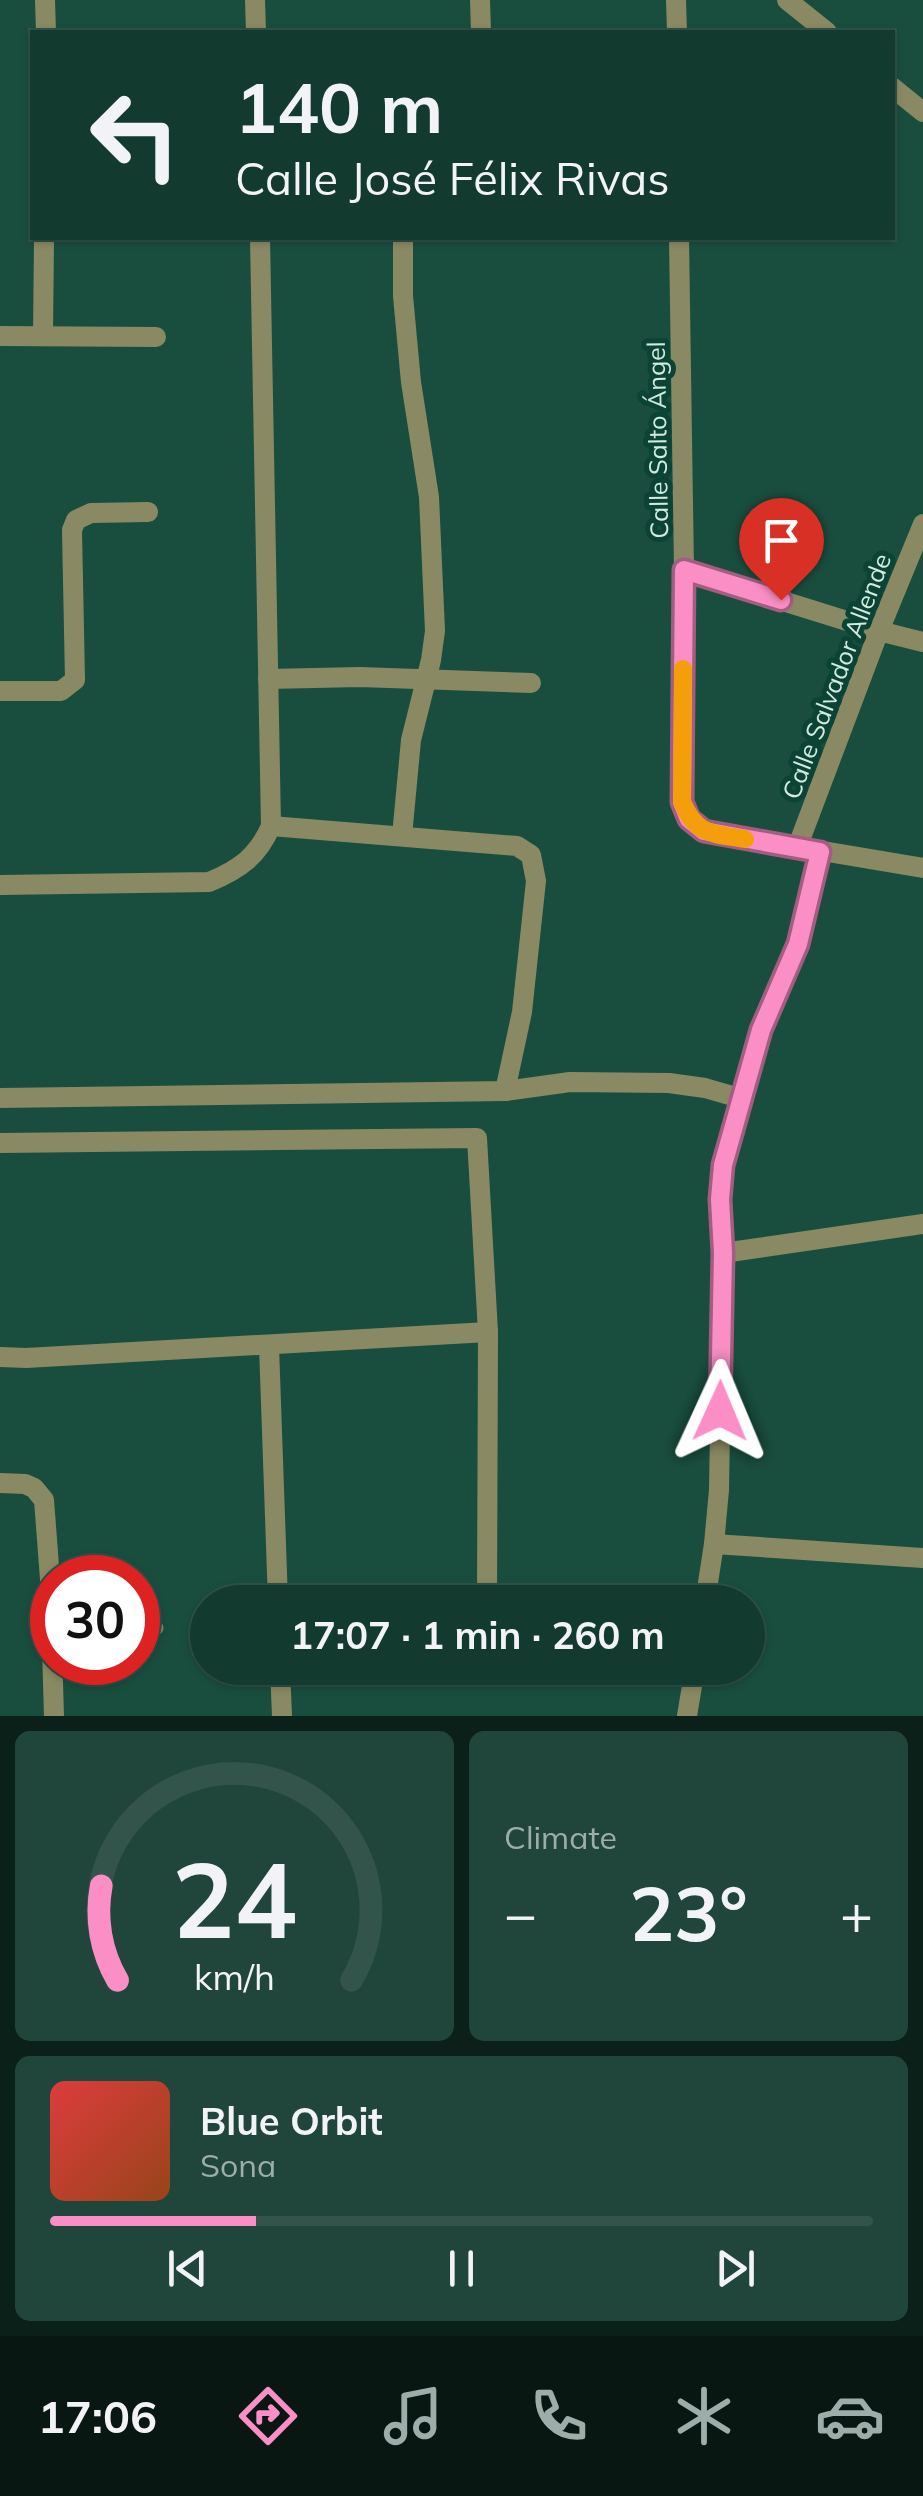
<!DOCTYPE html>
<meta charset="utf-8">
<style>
body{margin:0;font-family:Mulish,sans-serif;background:#20453a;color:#f1f3f6;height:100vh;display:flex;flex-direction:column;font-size:38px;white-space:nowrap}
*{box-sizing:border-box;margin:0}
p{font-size:32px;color:#9dadaa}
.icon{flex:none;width:55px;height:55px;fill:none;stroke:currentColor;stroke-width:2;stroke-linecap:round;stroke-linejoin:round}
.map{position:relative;height:1716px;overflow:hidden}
.sheet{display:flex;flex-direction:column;gap:15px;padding:15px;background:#0a2019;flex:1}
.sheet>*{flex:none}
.guide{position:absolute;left:30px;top:30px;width:865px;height:210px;border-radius:0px;box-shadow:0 2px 8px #0004,0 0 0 2px #32544a;background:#133a2e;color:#f1f3f6;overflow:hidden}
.speed{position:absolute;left:30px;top:1555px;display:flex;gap:20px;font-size:50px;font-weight:700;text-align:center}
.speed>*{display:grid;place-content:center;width:130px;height:130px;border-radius:50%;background:#133a2e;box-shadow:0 2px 8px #0004,0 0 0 2px #32544a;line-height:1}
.speed .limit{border:15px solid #d22;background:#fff;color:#111}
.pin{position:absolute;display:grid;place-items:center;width:85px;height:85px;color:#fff;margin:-102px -42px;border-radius:50% 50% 50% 0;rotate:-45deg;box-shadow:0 0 10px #0007}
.pin .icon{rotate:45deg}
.me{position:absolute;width:110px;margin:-55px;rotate:1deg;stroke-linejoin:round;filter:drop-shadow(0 0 8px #0008)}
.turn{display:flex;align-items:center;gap:35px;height:210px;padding:0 40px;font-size:45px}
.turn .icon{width:130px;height:130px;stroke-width:2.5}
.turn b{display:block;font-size:70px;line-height:85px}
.big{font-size:75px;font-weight:700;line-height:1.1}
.sheet .tile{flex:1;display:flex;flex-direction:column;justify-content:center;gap:15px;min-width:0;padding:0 35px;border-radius:15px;background:#20453a}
.sheet .dial{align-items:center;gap:0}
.dial svg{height:260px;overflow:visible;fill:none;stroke:#32544a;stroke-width:7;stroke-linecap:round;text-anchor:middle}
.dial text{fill:#f1f3f6;stroke:none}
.song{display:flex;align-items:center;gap:30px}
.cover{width:120px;height:120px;border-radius:15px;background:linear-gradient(135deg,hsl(0 70% 55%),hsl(20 70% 35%))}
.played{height:10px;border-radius:5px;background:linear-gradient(90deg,#fb8fc5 25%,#32544a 25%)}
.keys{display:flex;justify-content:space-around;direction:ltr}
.heat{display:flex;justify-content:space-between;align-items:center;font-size:55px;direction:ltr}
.sheet .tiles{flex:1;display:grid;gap:15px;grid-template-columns:1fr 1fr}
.tile:last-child{grid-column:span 2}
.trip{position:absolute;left:190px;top:1585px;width:575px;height:100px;border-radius:50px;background:#133a2e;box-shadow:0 2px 8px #0004,0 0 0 2px #32544a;font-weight:700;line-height:100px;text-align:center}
.tabs{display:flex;height:160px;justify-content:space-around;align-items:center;background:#081712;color:#9dadaa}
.tabs .icon{width:70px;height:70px}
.tabs .active{color:#fb8fc5}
.tabs b{font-size:45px;color:#f1f3f6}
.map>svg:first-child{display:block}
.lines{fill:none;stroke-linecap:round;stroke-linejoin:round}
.lane{stroke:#898a63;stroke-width:15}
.street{stroke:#898a63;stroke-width:20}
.route-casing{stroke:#a35d80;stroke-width:25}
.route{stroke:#fb8fc5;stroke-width:18}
.slow{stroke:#f59e0b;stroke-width:18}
.labels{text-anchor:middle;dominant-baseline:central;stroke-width:10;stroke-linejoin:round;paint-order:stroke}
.street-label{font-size:25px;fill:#d1ebe0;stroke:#0b4334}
</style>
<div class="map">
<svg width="923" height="1716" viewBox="0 0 923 1716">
<rect width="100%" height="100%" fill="#194e3e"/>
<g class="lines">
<path class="lane" d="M138,1629L156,1628"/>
<g class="street">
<path d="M45,0L46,32"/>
<path d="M255,0L256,32"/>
<path d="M480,0L481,32"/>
<path d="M676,0L677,32"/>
<path d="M787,0L827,32"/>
<path d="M892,87L923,112"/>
<path d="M679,238L684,570L682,802L689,819L704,831L923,868"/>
<path d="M0,336L156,337"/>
<path d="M43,336L44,238"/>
<path d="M684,570L879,631L923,642"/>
<path d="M268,679L360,677L531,683"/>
<path d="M0,691H61L75,680L72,530L76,520L91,513L148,512"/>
<path d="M271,826L517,846L531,855L536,881L522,1012L505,1091"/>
<path d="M402,836L411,740L431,660L435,631L429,497L411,382L403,296V238"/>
<path d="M797,848L879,631L923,524"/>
<path d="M0,885L209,882C239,870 258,856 271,826L260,238"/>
<path d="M0,1098L505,1091L570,1082L669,1083L705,1088L743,1099"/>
<path d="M0,1143L477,1138L488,1332L487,1602"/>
<path d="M723,1253L923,1224"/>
<path d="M269,1346L278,1602"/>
<path d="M0,1357L26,1358L488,1332"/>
<path d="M0,1483L25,1484L34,1488L44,1500L50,1579L54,1716"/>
<path d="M714,1544L923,1558"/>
<path d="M705,1602L714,1544L719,1490L723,1253L720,1199L723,1165L761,1031L797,944L821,852"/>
<path d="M280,1668L282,1716"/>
<path d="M687,1716L695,1668"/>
</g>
</g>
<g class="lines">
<g class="route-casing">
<path id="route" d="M720,1411L723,1253L720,1199L723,1165L761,1030L798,944L820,852L704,831L689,819L682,802L684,570L781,600"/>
</g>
<use href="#route" class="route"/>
<path class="slow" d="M683,669L682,802C697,836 712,833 745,839"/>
</g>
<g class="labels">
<g class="street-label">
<text transform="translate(657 440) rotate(-91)">Calle Salto Ángel</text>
<text transform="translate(836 676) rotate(-69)">Calle Salvador Allende</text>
</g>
</g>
</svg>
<div class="speed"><div class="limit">30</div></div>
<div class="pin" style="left:781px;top:600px;background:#d93025"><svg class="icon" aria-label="arrive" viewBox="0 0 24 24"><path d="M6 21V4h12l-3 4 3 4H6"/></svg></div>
<svg class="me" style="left:720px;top:1411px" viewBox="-20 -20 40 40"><path d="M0-17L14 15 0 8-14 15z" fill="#fb8fc5" stroke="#fff" stroke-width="4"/></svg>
<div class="trip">17:07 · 1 min · 260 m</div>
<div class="guide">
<div class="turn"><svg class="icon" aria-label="left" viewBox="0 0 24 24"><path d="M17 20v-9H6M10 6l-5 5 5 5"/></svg><div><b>140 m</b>Calle José Félix Rivas</div></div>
</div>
</div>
<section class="sheet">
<div class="tiles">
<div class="tile dial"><svg viewBox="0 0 100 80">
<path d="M14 69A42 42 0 1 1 86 69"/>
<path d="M14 69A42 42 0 0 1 9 40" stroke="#fb8fc5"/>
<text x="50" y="56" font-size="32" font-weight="700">24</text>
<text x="50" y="72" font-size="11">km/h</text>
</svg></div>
<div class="tile"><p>Climate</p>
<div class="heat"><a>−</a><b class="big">23°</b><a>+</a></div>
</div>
<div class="tile">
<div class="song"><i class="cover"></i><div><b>Blue Orbit</b><p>Sona</p></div></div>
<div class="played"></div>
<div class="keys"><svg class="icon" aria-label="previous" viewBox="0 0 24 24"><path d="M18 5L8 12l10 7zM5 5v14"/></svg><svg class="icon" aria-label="pause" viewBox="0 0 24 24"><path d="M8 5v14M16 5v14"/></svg><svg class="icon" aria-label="next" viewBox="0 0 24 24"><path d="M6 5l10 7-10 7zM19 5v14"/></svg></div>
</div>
</div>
</section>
<nav class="tabs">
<b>17:06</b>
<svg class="icon active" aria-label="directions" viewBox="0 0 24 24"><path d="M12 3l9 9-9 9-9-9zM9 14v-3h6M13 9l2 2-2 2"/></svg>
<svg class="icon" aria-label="music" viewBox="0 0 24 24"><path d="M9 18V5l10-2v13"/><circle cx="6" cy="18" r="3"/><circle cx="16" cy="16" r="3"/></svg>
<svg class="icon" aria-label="phone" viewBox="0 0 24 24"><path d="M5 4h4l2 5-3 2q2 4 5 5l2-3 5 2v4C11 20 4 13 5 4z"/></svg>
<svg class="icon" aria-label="climate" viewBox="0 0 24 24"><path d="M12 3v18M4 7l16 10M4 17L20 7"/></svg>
<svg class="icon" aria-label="car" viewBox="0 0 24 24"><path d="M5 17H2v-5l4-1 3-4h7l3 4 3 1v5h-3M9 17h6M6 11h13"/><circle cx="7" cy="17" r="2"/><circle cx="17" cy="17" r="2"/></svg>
</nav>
